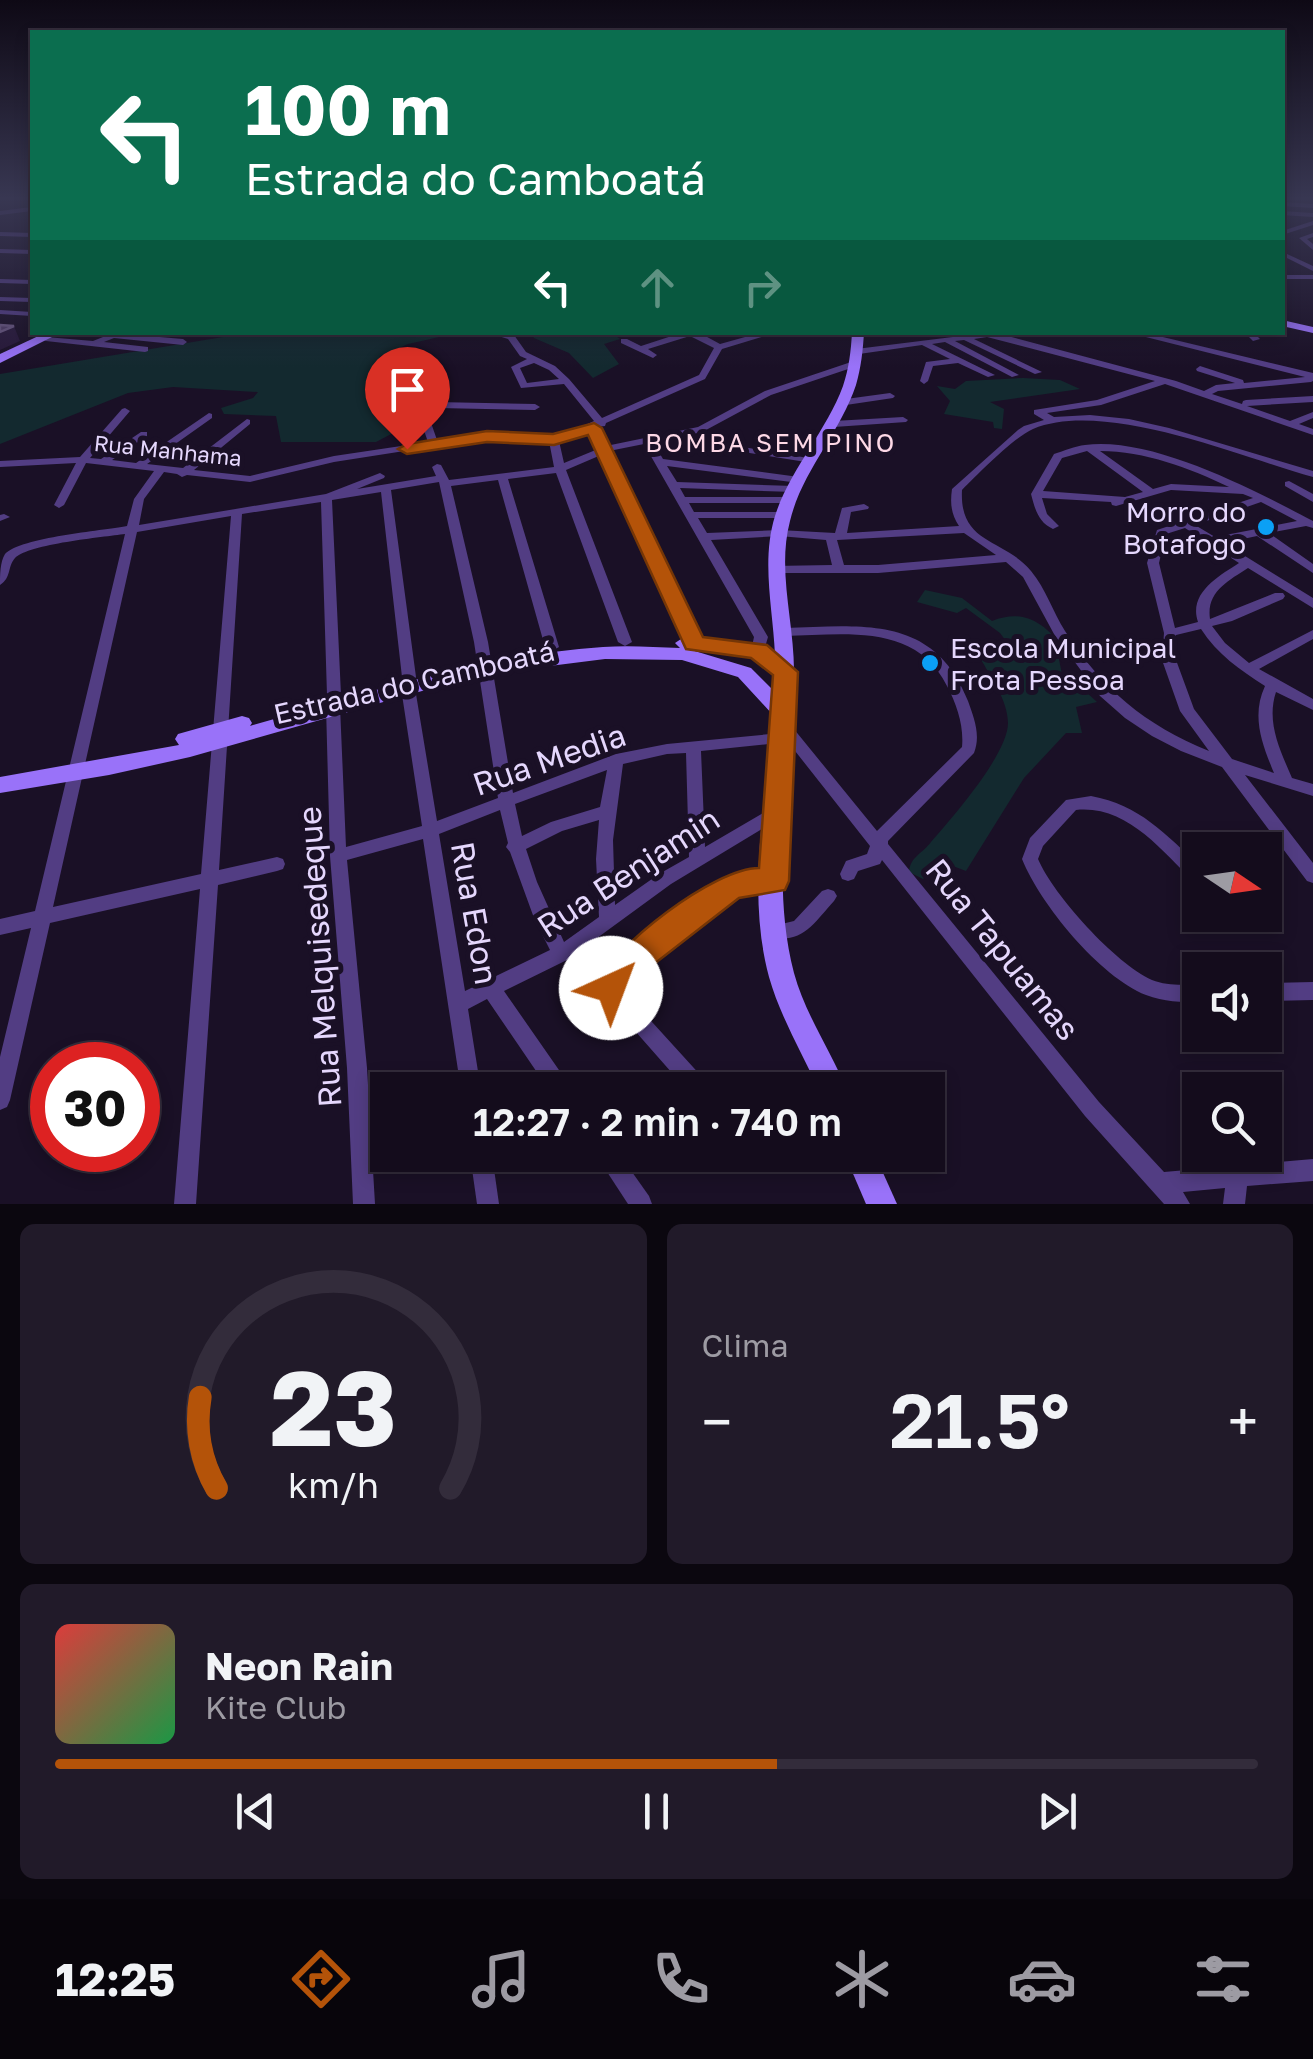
<!DOCTYPE html>
<html lang="pt">
<meta charset="utf-8">
<style>
body{margin:0;font-family:"Golos Text",sans-serif;background:#211a29;color:#f1f3f6;height:100vh;display:flex;flex-direction:column;font-size:38px;white-space:nowrap}
*{box-sizing:border-box;margin:0}
p{font-size:32px;color:#9d9ba3}
.icon{flex:none;width:55px;height:55px;fill:none;stroke:currentColor;stroke-width:2;stroke-linecap:round;stroke-linejoin:round}
.map{position:relative;height:1204px;overflow:hidden}
.drawer{display:flex;flex-direction:column;gap:20px;padding:20px;background:#0b070f;flex:1}
.drawer>*{flex:none}
.top-card{position:absolute;left:30px;top:30px;width:1255px;height:305px;border-radius:0px;box-shadow:0 5px 15px #0003,0 0 0 2px #332c3b;background:#0b6e4f;color:#fff;overflow:hidden}
.needle{width:65px;rotate:103deg}
.controls{position:absolute;left:1182px;top:832px;display:grid;gap:20px}
.controls a{display:grid;place-items:center;width:100px;height:100px;border-radius:0px;background:#140c1c;box-shadow:0 5px 15px #0003,0 0 0 2px #332c3b;font-size:50px}
.speed{position:absolute;left:30px;top:1042px;display:flex;gap:20px;font-size:50px;font-weight:700;text-align:center}
.speed>*{display:grid;place-content:center;width:130px;height:130px;border-radius:50%;background:#140c1c;box-shadow:0 5px 15px #0003,0 0 0 2px #332c3b;line-height:1}
.speed .limit{border:15px solid #d22;background:#fff;color:#111}
.pin{position:absolute;display:grid;place-items:center;width:85px;height:85px;color:#fff;margin:-102px -42px;border-radius:50% 50% 50% 0;rotate:-45deg;box-shadow:0 0 10px #0007}
.pin .icon{rotate:45deg}
.me{position:absolute;width:110px;margin:-55px;rotate:43deg;stroke-linejoin:round;filter:drop-shadow(0 0 8px #0008)}
.turn{display:flex;align-items:center;gap:35px;height:210px;padding:0 50px;font-size:45px}
.turn .icon{width:130px;height:130px;stroke-width:2.5}
.turn b{display:block;font-size:70px;line-height:85px}
.lanes{display:flex;align-items:center;height:95px;padding:0 50px;background:#0003;justify-content:center;gap:50px;direction:ltr}
.lanes .off{opacity:.35}
.big{font-size:75px;font-weight:600;line-height:1.1}
.drawer .widget{flex:1;display:flex;flex-direction:column;justify-content:center;gap:15px;min-width:0;padding:0 35px;border-radius:15px;background:#211a29}
.drawer .dial{align-items:center;gap:0}
.dial svg{height:260px;overflow:visible;fill:none;stroke:#332c3b;stroke-width:7;stroke-linecap:round;text-anchor:middle}
.dial text{fill:#f1f3f6;stroke:none}
.song{display:flex;align-items:center;gap:30px}
.cover{width:120px;height:120px;border-radius:15px;background:linear-gradient(135deg,hsl(0 70% 55%),hsl(140 70% 35%))}
.played{height:10px;border-radius:5px;background:linear-gradient(90deg,#b45309 60%,#332c3b 60%)}
.keys{display:flex;justify-content:space-around;direction:ltr}
.heat{display:flex;justify-content:space-between;align-items:center;font-size:55px;direction:ltr}
.drawer .tiles{flex:1;display:grid;gap:20px;grid-template-columns:1fr 1fr}
.widget:last-child{grid-column:span 2}
.trip{position:absolute;left:370px;top:1072px;width:575px;height:100px;border-radius:0px;background:#140c1c;box-shadow:0 5px 15px #0003,0 0 0 2px #332c3b;font-weight:600;line-height:100px;text-align:center}
.dock{display:flex;height:160px;justify-content:space-around;align-items:center;background:#08050b;color:#9d9ba3}
.dock .icon{width:70px;height:70px}
.dock .active{color:#b45309}
.dock b{font-size:45px;color:#f1f3f6}
.map>svg:first-child{display:block}
.green{fill:#13292f}
.lines{fill:none;stroke-linecap:round;stroke-linejoin:round}
.street{fill:#523d83;fill-rule:evenodd}
.secondary{fill:#9972f9;fill-rule:evenodd}
.shaded-wall{fill:#271839}
.building{fill:#4f3d65;stroke:#66557d;stroke-width:2.5}
.route{fill:#b45309;stroke:#753606;stroke-width:2.5}
.poi-dot{fill:#0ba0f5;stroke:#1a1026;stroke-width:4}
.labels{text-anchor:middle;dominant-baseline:central;stroke-width:10;stroke-linejoin:round;paint-order:stroke}
.far-street-label{font-size:22px;fill:#e5d7fd;stroke:#1a1026}
.far-neighbourhood-label{font-size:25px;letter-spacing:2.5px;fill:#fdd8e6;stroke:#1a1026}
.poi-label{font-size:28px;fill:#e5d7fd;stroke:#1a1026;text-anchor:end}
.street-label{font-size:28px;fill:#e5d7fd;stroke:#1a1026}
.near-street-label{font-size:32px;fill:#e5d7fd;stroke:#1a1026}
</style>
<div class="map">
<svg width="1313" height="1204" viewBox="0 0 1313 1204">
<rect width="100%" height="100%" fill="#1a1026"/>
<g class="green">
<path d="M247,333H457L408,344L379,357L389,366L424,376L395,432L376,442H281L276,416L224,414L221,408L253,398L258,392L173,387L128,393L0,444V374Z"/>
<path d="M531,333H619L616,336L620,339L604,344L619,364L593,378L569,353L534,338Z"/>
<path d="M1023,378L1060,380L1080,389L990,402L1004,409L1002,429L994,428L993,422L944,414L950,401L937,386L955,389L966,381Z"/>
<path d="M925,590L962,598L992,621C1027,607 1047,626 1068,653L1058,654L1064,685L1085,691L1097,702L1076,707L1082,733H1066L1024,778L966,871L945,863L923,879L909,872C910,857 922,854 931,842C952,818 1008,754 1008,723C1008,701 991,677 980,658L1009,645L1000,633L966,608L957,613L917,602Z"/>
</g>
<g class="lines">
<g class="street">
<path d="M1282,202L1313,204V208L1282,206Z"/>
<path d="M32,207V211L0,215V211Z"/>
<path d="M1282,211L1313,213V217L1282,215Z"/>
<path d="M1313,221V225L1282,235V231Z"/>
<path d="M0,232L32,233V237L0,236Z"/>
<path d="M1313,233V237L1307,239L1313,244V250L1299,238Z"/>
<path d="M0,249L32,250V254L0,253Z"/>
<path d="M1282,254H1287L1313,266V271L1283,256Z"/>
<rect x="1282" y="275" width="31" height="4"/>
<path d="M0,279L32,280V284L0,283Z"/>
<path d="M0,297L32,298V302L0,301Z"/>
<path d="M0,310L32,312V316L0,314Z"/>
<path d="M486,332H502L514,335L526,352L555,366L569,379L602,418L699,375L714,348L690,336L648,349L657,355L653,358L621,343V339H627L641,346L684,332H698L720,344L763,332H778L722,349L705,379L606,423L605,426L597,427L606,446L698,427L765,391L854,361H860V365L771,395L706,430L713,442L808,458L813,461L812,463L705,446L698,433L653,442L663,459L799,477L804,480L799,483L667,466L677,482L794,486L799,489L794,492L680,488L685,497H788L793,500L788,503H689L694,512H783L789,515L783,518H698L707,533L779,530L835,533L842,508L864,504L869,507L868,509L851,512L847,533L959,526C951,514 950,503 952,489L1018,430L1024,426L1044,420L1034,414V410L1097,400L1155,381L987,337L974,339L1042,372L1035,374L964,340L955,341L1019,375L1012,377L945,342L932,344L995,375L988,377L958,363L933,366L928,381L924,384L920,381L926,362L950,359L922,345L859,354L856,353V349L993,332L1176,381L1204,391L1216,385L1235,383L1197,371L1196,369L1200,366L1243,380L1244,383L1305,377L1126,332H1142L1313,373V381L1311,382L1218,391L1212,394L1242,404L1243,401L1246,400L1313,396V402L1247,406L1290,421L1313,412V418L1299,424L1313,429V435L1165,384L1101,405L1047,413L1054,417L1090,415L1129,419L1169,428L1313,471V477C1240,457 1105,399 1033,429C1013,438 979,473 962,490C959,545 1004,538 1031,571C1046,589 1053,612 1065,631C1102,689 1145,725 1209,751L1180,711L1162,660L1164,633L1147,563L1157,530L1178,523L1179,520H1187L1253,498L1243,494L1171,490L1116,506L1112,505L1111,502L1042,498L1047,514L1059,526L1053,529C1038,522 1035,509 1031,494L1054,454C1064,451 1075,446 1085,445C1152,436 1254,490 1313,521V528L1306,526L1269,533L1313,564V573L1257,536L1224,543L1313,598V608L1248,568C1228,581 1206,592 1210,619L1275,593H1283L1285,596L1283,599L1232,621L1212,626L1225,643L1249,663L1313,630V639L1259,669L1313,699V710L1276,692C1266,722 1280,750 1292,778L1313,784V796L1245,775L1313,863V883L1307,881L1222,767L1181,751L1152,736L1125,718L1100,696L1054,634L1023,577L1006,562L878,573H777L773,572L771,569L773,566L832,565L826,540L779,536L711,540L768,637L763,654H753L751,651L754,637L644,444L609,451L702,644L695,648L688,644L601,455L566,470L632,642L625,646L618,642L556,473L508,479L559,647L552,651L545,647L498,480L451,486L488,642L513,793L616,754L667,744L781,733L777,727L779,723H789L877,831L962,747C964,726 957,705 947,686C915,622 844,635 784,636L778,632L784,628C861,626 934,614 968,701C974,718 981,735 974,753L888,841V844L1099,1102L1164,1172L1313,1159V1181L1247,1186L1245,1204H1223L1225,1188L1183,1192L1190,1204H1164L1085,1116L882,860L880,864L858,871L854,879L848,881L842,879L840,874L846,861L867,854L870,846L788,742L701,751L705,847L770,809L776,807L782,809L784,813L782,817L671,884L567,960L504,991L568,1083L571,1090H549L487,999L468,1009L481,1090H461L423,839L347,860L367,1068L375,1204H353L347,1068L330,856L326,706L328,703H338L340,706L346,847L422,826L401,688L403,685H413L415,688L437,821L498,798L474,642L439,482L391,490L416,677L414,680H404L402,677L381,492L332,500L341,695L339,698H329L327,695L321,502L242,514L219,870L277,857L283,859L285,864L283,869L277,871L218,885L196,1204H174L200,889L50,923L10,1100L7,1107L0,1110V1057L31,928L0,935V919L35,911L125,534C103,537 29,544 15,558C7,567 12,577 0,585C0,575 0,562 5,554C22,537 101,531 127,526L134,499L154,471L86,463L64,505L59,508L54,505L76,463L0,467V461L80,457L122,409L125,408L130,411L90,458L101,459L141,432H147V436L112,460L136,463L209,413L212,414V418L147,464L183,468L247,419L250,420V424L194,470L250,476L334,456L428,442L419,416L436,402L535,404L540,407L535,410L438,408L429,417L437,440L478,434L563,435L594,421L564,384L521,388L511,367L527,359L520,356L508,339ZM534,363L549,370L559,379L527,383L520,368ZM589,430L598,449L564,463L559,441L567,440ZM478,440L549,441L554,467L449,480L441,465L437,464L432,467L436,476L357,489L384,478L385,476L380,473L326,494L139,525L144,499L164,472L177,474L182,477L187,475L250,482L334,462L430,447L434,449L439,446ZM1087,451L1143,492L1125,497L1043,491L1062,458ZM1100,451C1145,451 1189,468 1229,487L1171,484L1153,489ZM1261,502L1297,521L1215,537L1195,525ZM231,516L201,874L53,907L137,532ZM1185,528L1239,563C1219,576 1188,593 1198,622L1175,628L1159,563L1166,534ZM964,533L996,555L878,565H844L837,540ZM1201,629C1217,654 1240,670 1265,686C1251,716 1262,744 1274,773L1232,759L1194,709L1176,660V635ZM686,753L689,857L659,874L615,905L613,840L623,764L667,754ZM607,770L600,807L551,822L522,836L515,804ZM500,810L508,843L506,847L510,852L534,918L550,950L465,991L439,834ZM599,820L596,859L599,917L564,942L537,882L526,849L562,831Z"/>
<path d="M1244,332H1253L1260,339L1253,341Z"/>
<path d="M113,333L183,339L187,342L183,345L114,338L104,342L148,347V351L145,352L46,341L42,339L46,337L93,341Z"/>
<path d="M890,393L895,396L893,398L846,405L841,402L846,399Z"/>
<path d="M903,417L908,420L906,422L834,427L829,424L834,421Z"/>
<path d="M1289,481L1313,494V502L1285,486V482Z"/>
<path d="M4,514L10,517L0,521V515Z"/>
<path d="M1091,796C1140,805 1165,834 1200,866V884L1194,882C1161,850 1127,805 1076,810L1043,846L1038,859C1054,896 1115,963 1152,980C1167,986 1185,985 1200,984V1002C1181,1002 1164,1002 1146,995C1100,977 1040,904 1022,859L1030,838L1066,800Z"/>
<path d="M774,874L780,876L782,881L780,886L739,891L622,985V989L703,1078L706,1085L704,1090H687L606,998L603,981L605,975L729,879Z"/>
<path d="M828,889L834,891L837,896L834,901C814,923 802,945 769,937L766,932L769,927L794,921L822,891Z"/>
<path d="M1313,982V1000L1265,1001V983Z"/>
<path d="M470,1155H492L499,1204H477Z"/>
<path d="M596,1155H620L649,1196L652,1204H628Z"/>
</g>
<g class="secondary">
<path d="M1282,320L1313,327V333L1282,326Z"/>
<path d="M47,332H62L0,363V354Z"/>
<path d="M852,332H864C863,350 861,368 856,385C840,433 802,471 790,521C777,570 794,621 794,671C795,771 768,874 794,973C805,1014 831,1051 847,1090H819C802,1053 780,1016 769,977C746,892 766,801 773,715L738,677L682,660L605,659L518,670L429,689L190,757L109,775L0,793V777L179,745L175,739L178,734L242,716L249,718L252,723L250,726C366,693 482,655 603,647C628,645 654,647 680,648L675,643L684,637L758,645L775,655C773,609 761,561 775,516C790,469 826,432 843,386C849,368 851,351 852,332ZM688,649L753,657L775,674V692L751,668Z"/>
<path d="M845,1155H875L897,1204H866Z"/>
</g>
</g>
<path class="shaded-wall" d="M14,326L20,341L0,350V332Z"/>
<path class="building" d="M0,325L14,326L0,332Z"/>
<linearGradient id="sky" x2="0" y2="1"><stop stop-color="#0e0915"/><stop offset="0.54" stop-color="#383752"/><stop offset="1" stop-color="#383752" stop-opacity="0"/></linearGradient>
<rect width="1313" height="367" fill="url(#sky)"/>
<path class="route" d="M594,423L602,428L703,637L767,645L798,672L789,881L785,890L739,898L636,978L623,999L611,1003L599,999L594,988C613,946 714,868 759,868L773,675L751,658L686,649L588,435L554,445L487,442L407,454L398,449L407,444L487,431L553,434Z"/>
<g class="poi-dot">
<circle cx="1266" cy="527" r="10"/>
<circle cx="930" cy="663" r="10"/>
</g>
<g class="labels">
<g class="far-street-label">
<text transform="translate(168 450) rotate(6)">Rua Manhama</text>
</g>
<g class="far-neighbourhood-label">
<text x="771" y="442">BOMBA SEM PINO</text>
</g>
<g class="poi-label">
<text x="1246" y="511">Morro do<tspan x="1246" dy="32">Botafogo</tspan></text>
<text x="950" y="647" text-anchor="start">Escola Municipal<tspan x="950" dy="32">Frota Pessoa</tspan></text>
</g>
<g class="street-label">
<text transform="translate(414 682) rotate(-13)">Estrada do Camboatá</text>
</g>
<g class="near-street-label">
<text transform="translate(549 759) rotate(-19)">Rua Media</text>
<text transform="translate(628 872) rotate(-33)">Rua Benjamin</text>
<text transform="translate(475 913) rotate(80)">Rua Edon</text>
<text transform="translate(1003 949) rotate(51)">Rua Tapuamas</text>
<text transform="translate(319 957) rotate(-94)">Rua Melquisedeque</text>
</g>
</g>
</svg>
<div class="controls">
<a><svg class="needle" viewBox="-14 -14 28 28"><path d="M0-13l5 13h-10z" fill="#e53935"/><path d="M0 13l5-13h-10z" fill="#9d9ba3"/></svg></a>
<a><svg class="icon" aria-label="sound" viewBox="0 0 24 24"><path d="M4 9h4l5-4v14l-5-4H4zM17 9q2 3 0 6"/></svg></a>
<a><svg class="icon" aria-label="search" viewBox="0 0 24 24"><circle cx="10" cy="10" r="6"/><path d="M15 15l6 6"/></svg></a>
</div>
<div class="speed"><div class="limit">30</div></div>
<div class="pin" style="left:407px;top:449px;background:#d93025"><svg class="icon" aria-label="arrive" viewBox="0 0 24 24"><path d="M6 21V4h12l-3 4 3 4H6"/></svg></div>
<svg class="me" style="left:611px;top:988px" viewBox="-20 -20 40 40"><circle r="19" fill="#fff"/><path d="M0-13L10 11 0 6-10 11z" fill="#b45309"/></svg>
<div class="trip">12:27 · 2 min · 740 m</div>
<div class="top-card">
<div class="turn"><svg class="icon" aria-label="left" viewBox="0 0 24 24"><path d="M17 20v-9H6M10 6l-5 5 5 5"/></svg><div><b>100 m</b>Estrada do Camboatá</div></div>
<div class="lanes"><svg class="icon" aria-label="left" viewBox="0 0 24 24"><path d="M17 20v-9H6M10 6l-5 5 5 5"/></svg><svg class="icon off" aria-label="ahead" viewBox="0 0 24 24"><path d="M12 20V5M6 11l6-6 6 6"/></svg><svg class="icon off" aria-label="right" viewBox="0 0 24 24"><path d="M7 20v-9h11M14 6l5 5-5 5"/></svg></div>
</div>
</div>
<section class="drawer">
<div class="tiles">
<div class="widget dial"><svg viewBox="0 0 100 80">
<path d="M14 69A42 42 0 1 1 86 69"/>
<path d="M14 69A42 42 0 0 1 9 41" stroke="#b45309"/>
<text x="50" y="56" font-size="32" font-weight="700">23</text>
<text x="50" y="72" font-size="11">km/h</text>
</svg></div>
<div class="widget"><p>Clima</p>
<div class="heat"><a>−</a><b class="big">21.5°</b><a>+</a></div>
</div>
<div class="widget">
<div class="song"><i class="cover"></i><div><b>Neon Rain</b><p>Kite Club</p></div></div>
<div class="played"></div>
<div class="keys"><svg class="icon" aria-label="previous" viewBox="0 0 24 24"><path d="M18 5L8 12l10 7zM5 5v14"/></svg><svg class="icon" aria-label="pause" viewBox="0 0 24 24"><path d="M8 5v14M16 5v14"/></svg><svg class="icon" aria-label="next" viewBox="0 0 24 24"><path d="M6 5l10 7-10 7zM19 5v14"/></svg></div>
</div>
</div>
</section>
<nav class="dock">
<b>12:25</b>
<svg class="icon active" aria-label="directions" viewBox="0 0 24 24"><path d="M12 3l9 9-9 9-9-9zM9 14v-3h6M13 9l2 2-2 2"/></svg>
<svg class="icon" aria-label="music" viewBox="0 0 24 24"><path d="M9 18V5l10-2v13"/><circle cx="6" cy="18" r="3"/><circle cx="16" cy="16" r="3"/></svg>
<svg class="icon" aria-label="phone" viewBox="0 0 24 24"><path d="M5 4h4l2 5-3 2q2 4 5 5l2-3 5 2v4C11 20 4 13 5 4z"/></svg>
<svg class="icon" aria-label="climate" viewBox="0 0 24 24"><path d="M12 3v18M4 7l16 10M4 17L20 7"/></svg>
<svg class="icon" aria-label="car" viewBox="0 0 24 24"><path d="M5 17H2v-5l4-1 3-4h7l3 4 3 1v5h-3M9 17h6M6 11h13"/><circle cx="7" cy="17" r="2"/><circle cx="17" cy="17" r="2"/></svg>
<svg class="icon" aria-label="filters" viewBox="0 0 24 24"><path d="M4 7h16M4 17h16"/><circle cx="9" cy="7" r="2"/><circle cx="15" cy="17" r="2"/></svg>
</nav>
